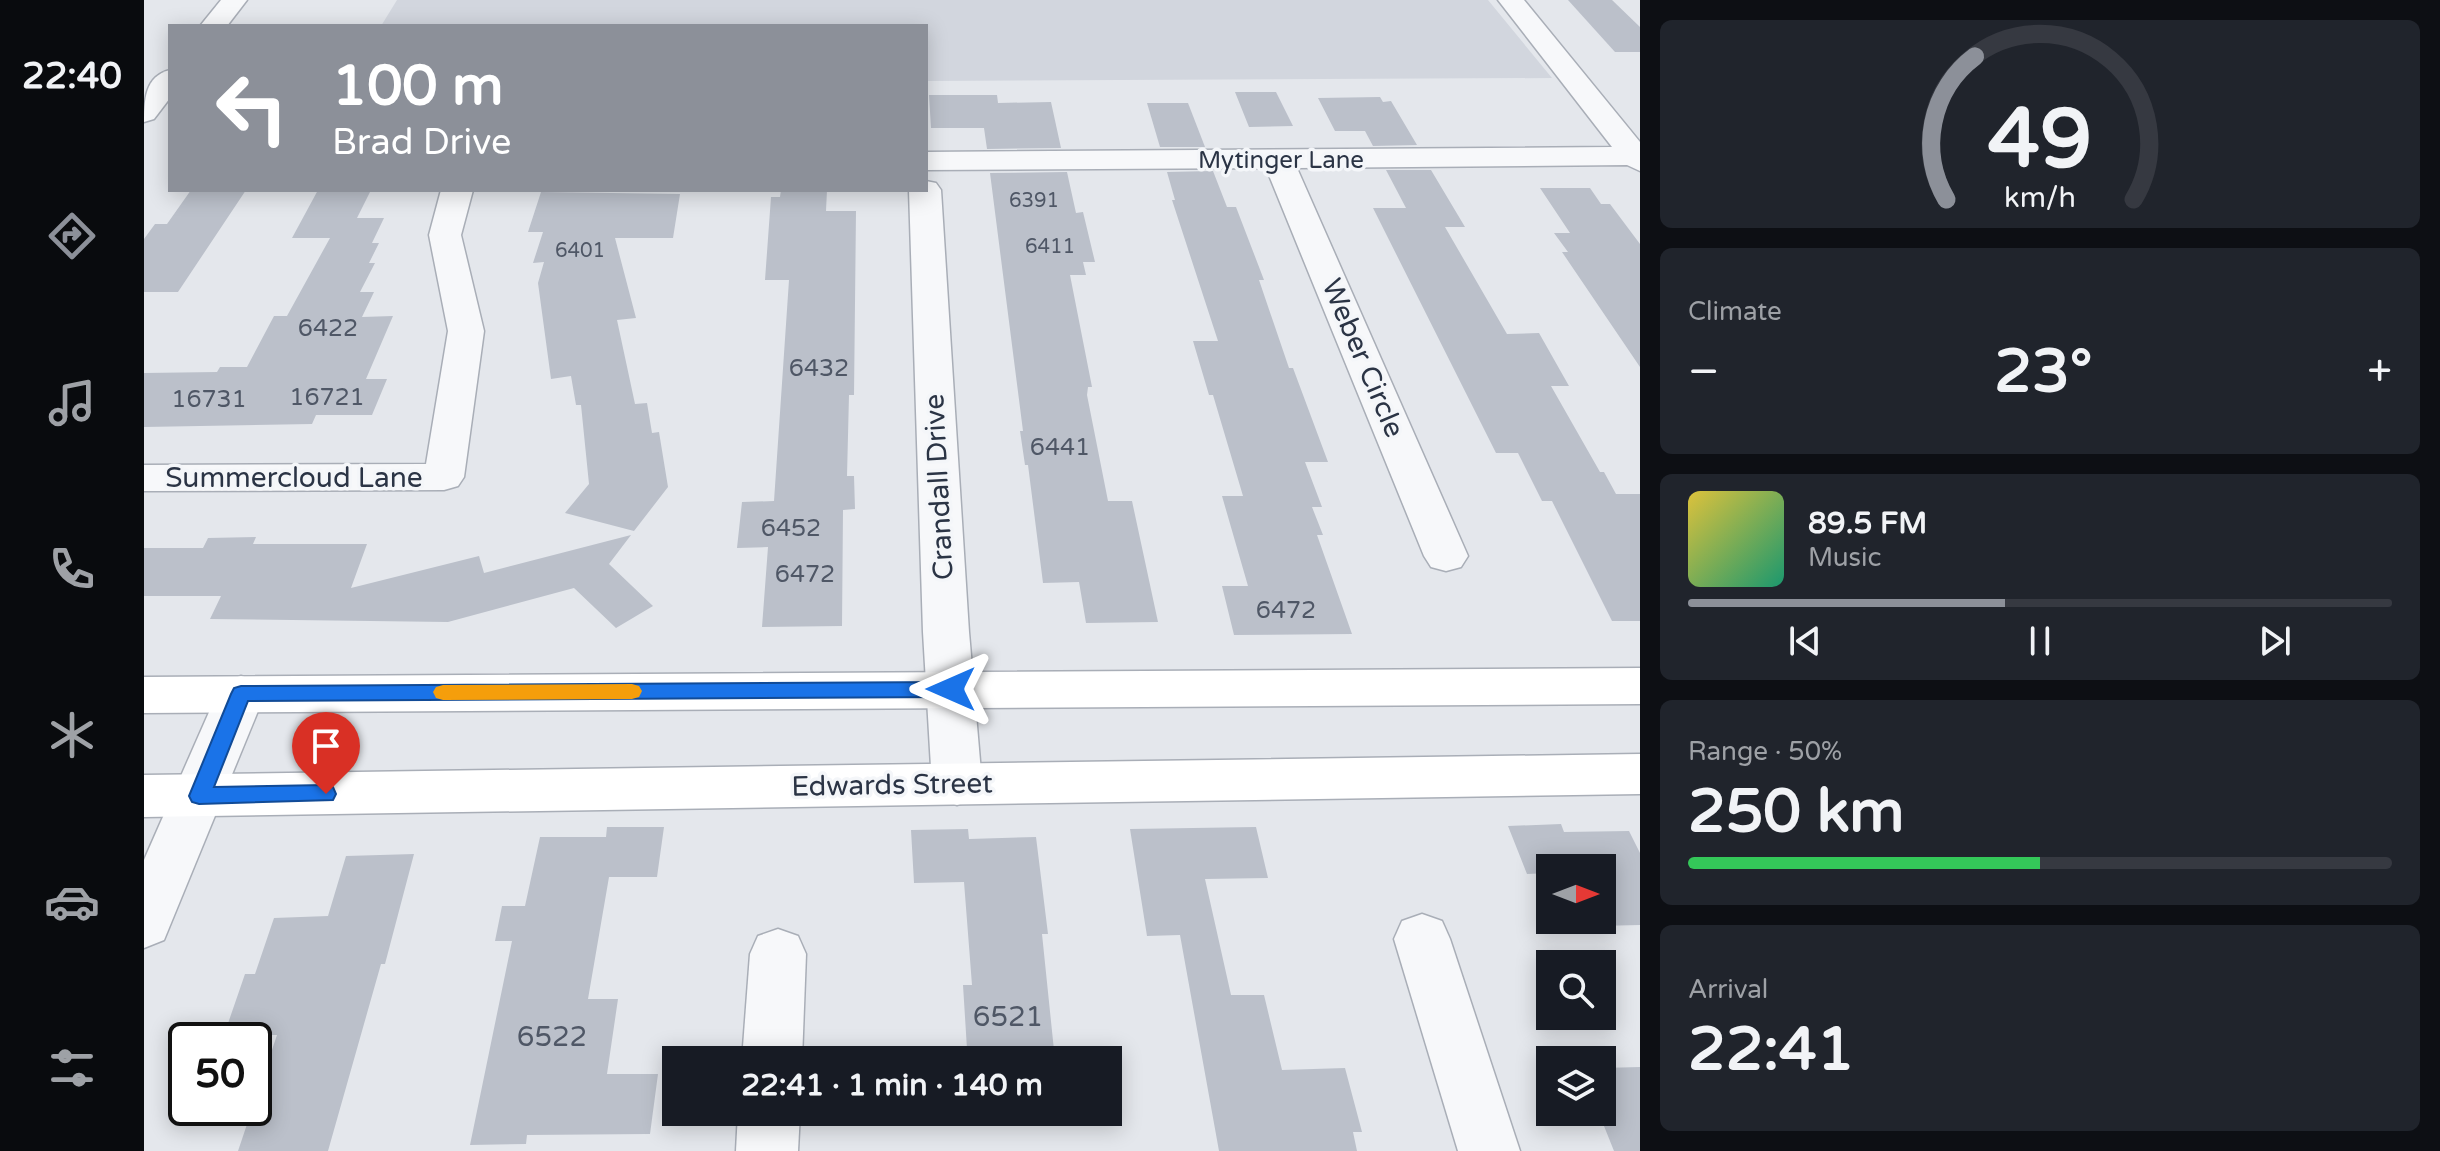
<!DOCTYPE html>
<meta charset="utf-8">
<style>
body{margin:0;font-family:"Varela Round",sans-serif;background:#20242c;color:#f1f3f6;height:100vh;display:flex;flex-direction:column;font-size:30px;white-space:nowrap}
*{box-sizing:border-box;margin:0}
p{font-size:26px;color:#9ea1a6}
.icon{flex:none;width:44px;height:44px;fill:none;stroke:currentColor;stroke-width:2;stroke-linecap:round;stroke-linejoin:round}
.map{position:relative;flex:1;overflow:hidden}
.side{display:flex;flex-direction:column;gap:20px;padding:20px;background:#0d0f14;width:800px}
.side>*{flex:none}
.guide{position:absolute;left:24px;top:24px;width:760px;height:168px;border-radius:0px;box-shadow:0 4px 20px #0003;background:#8c9099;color:#fff;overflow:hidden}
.needle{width:52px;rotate:90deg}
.tools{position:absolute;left:1392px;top:854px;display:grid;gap:16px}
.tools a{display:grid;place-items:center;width:80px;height:80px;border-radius:0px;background:#171b24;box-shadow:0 4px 20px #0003;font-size:40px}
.speed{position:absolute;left:24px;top:1022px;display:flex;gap:16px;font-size:40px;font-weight:700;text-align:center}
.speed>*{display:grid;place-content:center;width:104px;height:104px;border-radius:50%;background:#171b24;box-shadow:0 4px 20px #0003;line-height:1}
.speed .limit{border:4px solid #111;border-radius:12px;background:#fff;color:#111}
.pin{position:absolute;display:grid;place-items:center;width:68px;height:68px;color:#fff;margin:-82px -34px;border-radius:50% 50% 50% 0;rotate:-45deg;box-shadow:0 0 8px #0007}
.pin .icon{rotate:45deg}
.me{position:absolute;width:88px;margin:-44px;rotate:270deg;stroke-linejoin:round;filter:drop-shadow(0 0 6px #0008)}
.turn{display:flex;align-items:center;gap:28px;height:168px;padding:0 32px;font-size:36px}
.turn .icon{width:104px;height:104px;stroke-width:2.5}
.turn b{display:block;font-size:56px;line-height:68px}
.big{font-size:60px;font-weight:800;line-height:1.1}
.side .tile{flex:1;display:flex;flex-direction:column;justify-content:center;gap:12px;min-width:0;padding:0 28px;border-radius:12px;background:#20242c}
.side .dial{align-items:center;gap:0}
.dial svg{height:208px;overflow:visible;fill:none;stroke:#363941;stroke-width:7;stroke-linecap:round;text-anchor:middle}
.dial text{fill:#f1f3f6;stroke:none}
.song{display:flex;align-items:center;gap:24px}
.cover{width:96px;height:96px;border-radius:12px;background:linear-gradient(135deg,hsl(50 70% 55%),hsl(160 70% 35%))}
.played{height:8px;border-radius:4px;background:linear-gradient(90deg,#8c9099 45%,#363941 45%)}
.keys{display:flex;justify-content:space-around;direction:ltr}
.heat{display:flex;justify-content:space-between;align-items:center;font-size:44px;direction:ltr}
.charge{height:12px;border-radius:6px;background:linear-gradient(90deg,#34c759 50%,#363941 0)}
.trip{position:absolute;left:518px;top:1046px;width:460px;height:80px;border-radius:0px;background:#171b24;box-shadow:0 4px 20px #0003;font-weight:800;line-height:80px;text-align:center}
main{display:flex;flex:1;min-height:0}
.dock{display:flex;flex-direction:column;width:144px;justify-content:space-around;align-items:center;background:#090b0e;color:#9ea1a6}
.dock .icon{width:56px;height:56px}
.dock .on{color:#8c9099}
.dock b{font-size:36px;color:#f1f3f6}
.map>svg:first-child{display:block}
.built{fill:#d2d6de}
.building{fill:#bbc0ca}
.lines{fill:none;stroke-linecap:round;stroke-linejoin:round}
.street-casing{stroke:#a9aeb7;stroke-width:3}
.secondary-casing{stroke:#a9aeb7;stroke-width:3}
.street{fill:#f7f8fa;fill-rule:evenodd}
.secondary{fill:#fff;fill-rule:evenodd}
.route{fill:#1a73e8;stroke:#114b97;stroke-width:2}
.slow{fill:#f59e0b}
.labels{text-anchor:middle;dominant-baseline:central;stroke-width:7;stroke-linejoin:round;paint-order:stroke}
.far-number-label{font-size:20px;fill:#4f5766}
.far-street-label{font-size:24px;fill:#2b3445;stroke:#f4f6f9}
.number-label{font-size:24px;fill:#4f5766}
.street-label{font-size:28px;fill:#2b3445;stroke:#f4f6f9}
.near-number-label{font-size:28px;fill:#4f5766}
</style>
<main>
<nav class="dock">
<b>22:40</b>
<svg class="icon on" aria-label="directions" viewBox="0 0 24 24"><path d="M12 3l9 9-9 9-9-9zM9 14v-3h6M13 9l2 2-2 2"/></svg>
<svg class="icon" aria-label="music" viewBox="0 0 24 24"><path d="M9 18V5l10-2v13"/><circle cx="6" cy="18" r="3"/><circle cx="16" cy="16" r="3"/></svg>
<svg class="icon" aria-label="phone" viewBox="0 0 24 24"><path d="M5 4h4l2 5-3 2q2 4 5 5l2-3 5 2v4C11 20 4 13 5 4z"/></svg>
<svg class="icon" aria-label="climate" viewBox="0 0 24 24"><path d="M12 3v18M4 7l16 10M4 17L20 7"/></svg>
<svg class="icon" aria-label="car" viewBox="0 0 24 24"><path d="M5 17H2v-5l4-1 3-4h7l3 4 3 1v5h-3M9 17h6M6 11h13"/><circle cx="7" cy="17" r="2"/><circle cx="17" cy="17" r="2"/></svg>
<svg class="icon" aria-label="filters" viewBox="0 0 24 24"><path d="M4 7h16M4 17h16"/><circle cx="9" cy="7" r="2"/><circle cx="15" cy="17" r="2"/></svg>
</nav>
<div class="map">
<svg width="1496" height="1151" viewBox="0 0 1496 1151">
<rect width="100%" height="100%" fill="#e4e7ec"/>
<path class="built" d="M253,0H1344L1408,78L782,81V26H237Z"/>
<g class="building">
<path d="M1424,0H1468L1496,27V52H1471Z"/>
<path d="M1091,92H1132L1149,126L1105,127Z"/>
<path d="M785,95H853L854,103L907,102L917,148L843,149L840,128H787Z"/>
<path d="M1236,97L1239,102L1247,101L1273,145L1229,146L1221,131H1191L1174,98Z"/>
<path d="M1003,103H1044L1061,147H1016Z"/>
<path d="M1242,170H1287L1321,227H1301L1363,334L1395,333L1425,386H1407L1456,472H1460L1472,494H1496V621H1468L1408,501H1398L1374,453H1352L1229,208H1262Z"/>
<path d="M1069,171L1083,207H1092L1120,280H1115L1145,368H1149L1184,462H1161L1178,507H1168L1179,535H1173L1208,634L1090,635L1078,586H1104L1078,496H1099L1069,395H1065L1049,341H1074L1028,200H1031L1023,172Z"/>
<path d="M923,172L932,213L939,212L951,262H939L942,275H926L948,387H944L943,395L964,501H988L1014,622L942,623L935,582L899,583L884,465H881L876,431H879L846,173Z"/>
<path d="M1396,188H1446L1457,204H1466L1496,244V367L1418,252H1424L1410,233H1426Z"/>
<path d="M47,190H102L34,292H0V239L11,224H23Z"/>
<path d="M174,190H227L213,218H240L228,243H235L225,263H231L216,292H230L218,317L249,316L222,379H243L228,415H172L168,424L0,427V373L73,372L76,367H103L130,316H143L186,238H148Z"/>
<path d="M637,190H683L682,211H712L710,395H705L703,476H710L711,509L699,510L698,626L618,627L624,547L593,548L598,502L630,501L645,280H621L627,197H636Z"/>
<path d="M397,192L536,194L529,238H471L492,318L473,320L491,404L503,403L508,433L515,432L524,487L490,531L421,513L445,484L437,405H432L427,376L407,379L394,283L400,262L389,263L399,232H384Z"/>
<path d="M487,535L465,564L509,606L472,628L430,588L304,622L66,619L77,596H0V548H59L64,538L112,537L109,544H223L207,588L335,556L340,573Z"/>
<path d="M1417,824L1420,832L1485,831L1496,853V925L1453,926L1451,920H1458V868H1406V873L1383,874L1364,826Z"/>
<path d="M463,827H520L513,877H465L444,999H474L463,1074H514L506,1134L383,1135L382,1144L326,1145L368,941H351L358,906H381L396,837H462Z"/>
<path d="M1112,827L1124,878L1061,879L1087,995H1120L1138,1070L1201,1068L1218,1132H1209L1213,1151H1075L1036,935L1003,936L986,829Z"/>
<path d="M824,829L825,839L892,837L904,934H898L911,1060H753V1049H823L819,985H828L820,882L770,883L767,830Z"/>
<path d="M270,854L241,964H237L184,1151H94L133,1035H80L101,974H111L130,918L184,916L202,856Z"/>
<path d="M1496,1067V1151H1470L1458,1121V1068Z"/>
<path d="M754,1112H916L917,1114L754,1116Z"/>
</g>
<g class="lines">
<g class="street-casing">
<g id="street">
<path d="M77,0H103L83,26H56Z"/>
<path d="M1354,0H1380L1496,142V171L1483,165L1153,168L1324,556L1317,567L1302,571L1287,567L1280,556L1122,168L782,170V152L1468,147Z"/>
<path d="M26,70V98L10,119L0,122C0,100 1,76 26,70Z"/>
<path d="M782,181L792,183L797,190L825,632L838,784L831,799L813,805L795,799L788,784L779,632L765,190H782Z"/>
<path d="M297,190H329L317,235L340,331L320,477L314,486L300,490L0,491V465L282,464L304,331L285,235Z"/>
<path d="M97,676L114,681L121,694L20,940L0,948V860L73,694L80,681Z"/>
<path d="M1278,914L1298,921L1306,939L1376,1151H1314L1250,939L1258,921Z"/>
<path d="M634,929L654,936L662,954L658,1060H598L606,954L614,936Z"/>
<path d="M594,1112H656L654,1151H592Z"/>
</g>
</g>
<g class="secondary-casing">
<g id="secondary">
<path d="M1496,668V704L0,713V677Z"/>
<path d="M1496,754V794L0,817V775Z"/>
</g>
</g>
<use href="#street" class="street"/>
<use href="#secondary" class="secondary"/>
</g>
<path class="route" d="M807,682L814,684L817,689L814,695L807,697L104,701L70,787L182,785L189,787L192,794L189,800L55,804L48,802L45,796L87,694L90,688L97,686Z"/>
<path class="slow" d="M488,684L495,686L498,691L495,697L488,699L299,700L292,698L289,692L292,687L299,685Z"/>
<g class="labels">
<g class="far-number-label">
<text x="890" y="201">6391</text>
<text x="906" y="247">6411</text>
<text x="436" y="251">6401</text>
</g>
<g class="far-street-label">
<text x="1137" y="160">Mytinger Lane</text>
</g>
<g class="number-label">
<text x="184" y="328">6422</text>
<text x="675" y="368">6432</text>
<text x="183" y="397">16721</text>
<text x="65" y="399">16731</text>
<text x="916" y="447">6441</text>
<text x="647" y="528">6452</text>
<text x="661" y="574">6472</text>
<text x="1142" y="610">6472</text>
</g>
<g class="street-label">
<text transform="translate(1219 358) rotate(67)">Weber Circle</text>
<text x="150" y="478">Summercloud Lane</text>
<text transform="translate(795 487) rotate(-93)">Crandall Drive</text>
<text transform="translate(748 785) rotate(-1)">Edwards Street</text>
</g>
<g class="near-number-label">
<text x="864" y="1017">6521</text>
<text x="408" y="1037">6522</text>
</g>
</g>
</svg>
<div class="tools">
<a><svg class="needle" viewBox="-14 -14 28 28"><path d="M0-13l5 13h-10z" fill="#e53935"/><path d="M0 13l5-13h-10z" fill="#9ea1a6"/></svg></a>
<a><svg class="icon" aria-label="search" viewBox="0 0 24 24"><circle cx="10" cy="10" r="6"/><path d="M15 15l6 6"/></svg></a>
<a><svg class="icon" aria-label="layers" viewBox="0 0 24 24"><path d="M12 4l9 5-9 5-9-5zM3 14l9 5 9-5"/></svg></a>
</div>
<div class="speed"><div class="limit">50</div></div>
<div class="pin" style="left:182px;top:794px;background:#d93025"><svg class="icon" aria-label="arrive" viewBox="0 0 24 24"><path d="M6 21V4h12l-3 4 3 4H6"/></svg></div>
<svg class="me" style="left:807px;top:689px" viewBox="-20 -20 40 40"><path d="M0-17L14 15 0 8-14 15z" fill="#1a73e8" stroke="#fff" stroke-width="4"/></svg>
<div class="trip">22:41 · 1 min · 140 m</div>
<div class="guide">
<div class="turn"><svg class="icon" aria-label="left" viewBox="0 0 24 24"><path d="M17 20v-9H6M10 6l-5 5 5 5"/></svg><div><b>100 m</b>Brad Drive</div></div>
</div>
</div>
<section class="side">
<div class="tile dial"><svg viewBox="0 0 100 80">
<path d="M14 69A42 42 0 1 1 86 69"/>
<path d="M14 69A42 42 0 0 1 25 14" stroke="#8c9099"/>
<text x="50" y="56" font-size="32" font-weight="700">49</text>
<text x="50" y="72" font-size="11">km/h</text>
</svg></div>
<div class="tile"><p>Climate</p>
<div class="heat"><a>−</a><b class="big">23°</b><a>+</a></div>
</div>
<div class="tile">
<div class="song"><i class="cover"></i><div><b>89.5 FM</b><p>Music</p></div></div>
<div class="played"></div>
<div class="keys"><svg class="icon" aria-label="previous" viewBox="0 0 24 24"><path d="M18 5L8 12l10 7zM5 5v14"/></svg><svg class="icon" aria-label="pause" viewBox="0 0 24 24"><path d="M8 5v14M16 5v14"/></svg><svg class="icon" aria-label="next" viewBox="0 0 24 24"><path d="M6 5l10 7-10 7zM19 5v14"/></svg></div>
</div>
<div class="tile"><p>Range · 50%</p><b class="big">250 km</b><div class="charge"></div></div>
<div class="tile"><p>Arrival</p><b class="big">22:41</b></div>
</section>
</main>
